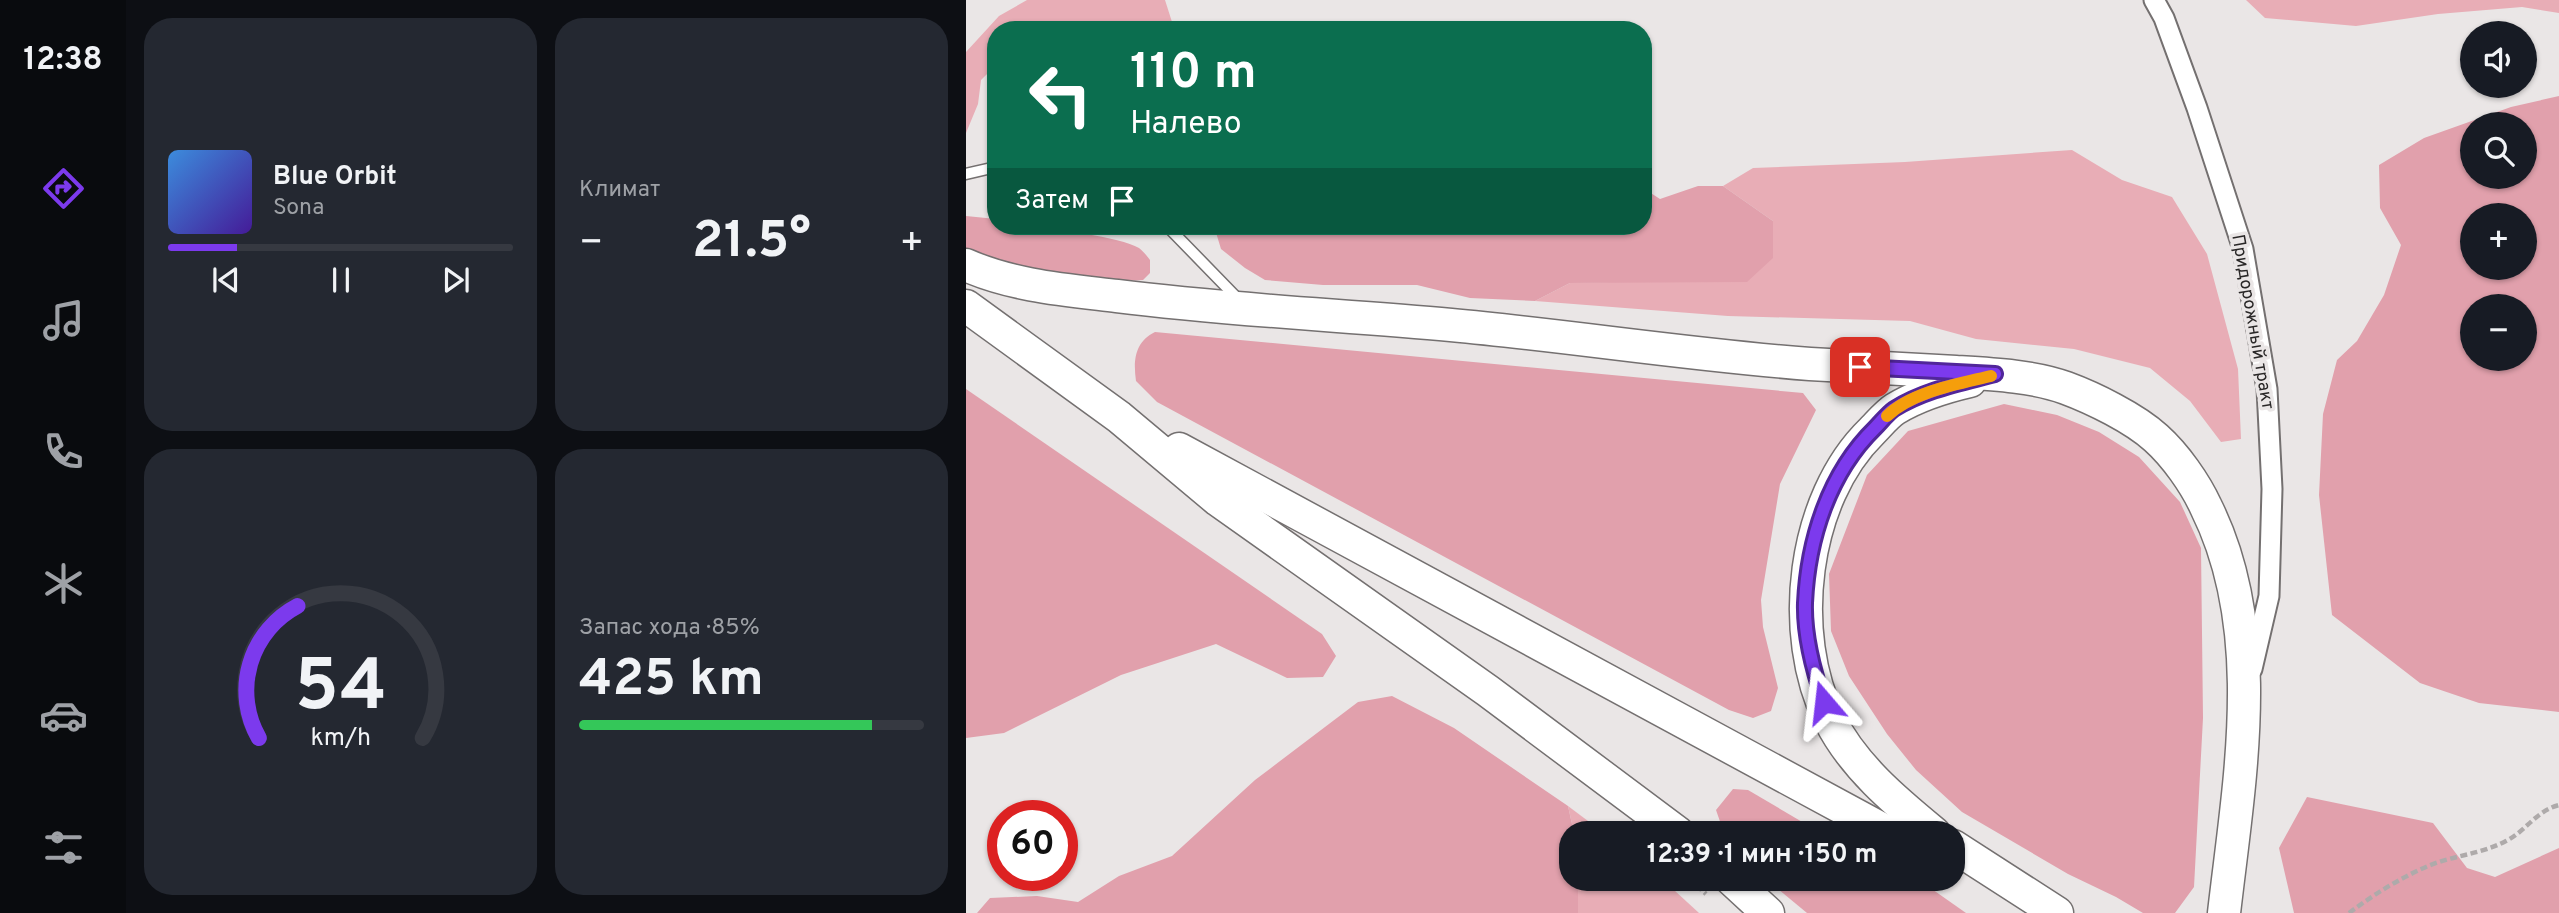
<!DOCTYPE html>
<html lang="ru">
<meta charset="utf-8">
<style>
body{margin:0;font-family:Overpass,sans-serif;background:#242831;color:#f1f3f6;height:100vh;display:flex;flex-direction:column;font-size:26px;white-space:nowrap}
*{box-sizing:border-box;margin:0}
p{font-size:23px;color:#9ea1a6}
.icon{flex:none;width:38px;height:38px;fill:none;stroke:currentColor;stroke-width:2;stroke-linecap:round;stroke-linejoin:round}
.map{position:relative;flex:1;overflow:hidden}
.details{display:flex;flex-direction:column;gap:18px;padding:18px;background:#0d0f14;width:840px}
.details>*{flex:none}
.hud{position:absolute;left:21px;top:21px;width:665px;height:214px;border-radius:28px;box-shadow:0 2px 5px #0004;background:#0b6e4f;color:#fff;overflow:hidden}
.buttons{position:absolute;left:1494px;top:21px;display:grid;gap:14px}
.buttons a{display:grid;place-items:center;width:77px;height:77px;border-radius:50%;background:#171b24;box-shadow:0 2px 5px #0004;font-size:35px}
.speed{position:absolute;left:21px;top:800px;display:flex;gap:14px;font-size:35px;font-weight:700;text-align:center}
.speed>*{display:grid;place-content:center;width:91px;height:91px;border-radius:50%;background:#171b24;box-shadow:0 2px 5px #0004;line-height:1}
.speed .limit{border:10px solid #d22;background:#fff;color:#111}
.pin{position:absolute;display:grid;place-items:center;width:60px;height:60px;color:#fff;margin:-30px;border-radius:14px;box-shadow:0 4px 10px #0006}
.me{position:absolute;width:77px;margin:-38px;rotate:343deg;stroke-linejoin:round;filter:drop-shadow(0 0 5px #0008)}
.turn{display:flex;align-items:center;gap:24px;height:147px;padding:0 28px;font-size:32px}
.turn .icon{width:91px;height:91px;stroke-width:2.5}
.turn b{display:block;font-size:49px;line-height:60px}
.then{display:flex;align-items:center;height:66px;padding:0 28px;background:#0003;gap:14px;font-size:26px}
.big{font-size:52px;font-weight:700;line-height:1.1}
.details .card{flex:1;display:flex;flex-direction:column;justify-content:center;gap:10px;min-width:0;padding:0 24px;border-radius:28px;background:#242831}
.details .dial{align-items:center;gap:0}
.dial svg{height:182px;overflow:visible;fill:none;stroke:#363941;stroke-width:7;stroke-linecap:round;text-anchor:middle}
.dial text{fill:#f1f3f6;stroke:none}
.song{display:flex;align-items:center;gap:21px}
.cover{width:84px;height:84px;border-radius:10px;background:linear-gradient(135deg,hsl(210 70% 55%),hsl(260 70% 35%))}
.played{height:7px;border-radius:4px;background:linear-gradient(90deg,#7c3aed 20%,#363941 20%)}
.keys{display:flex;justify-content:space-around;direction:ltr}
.heat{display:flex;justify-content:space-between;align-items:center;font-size:38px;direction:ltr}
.charge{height:10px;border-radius:5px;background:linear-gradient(90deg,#34c759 85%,#363941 0)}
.details .tiles{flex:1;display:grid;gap:18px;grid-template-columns:repeat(2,1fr)}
.trip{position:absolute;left:593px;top:821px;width:406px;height:70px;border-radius:28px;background:#171b24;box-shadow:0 2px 5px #0004;font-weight:700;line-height:70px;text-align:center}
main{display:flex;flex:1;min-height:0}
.menu{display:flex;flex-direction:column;width:126px;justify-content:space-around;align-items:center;background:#090b0e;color:#9ea1a6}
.menu .icon{width:49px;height:49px}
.menu .active{color:#7c3aed}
.menu b{font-size:32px;color:#f1f3f6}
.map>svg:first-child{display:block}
.green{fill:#e8adb6}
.forest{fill:#e1a0ac;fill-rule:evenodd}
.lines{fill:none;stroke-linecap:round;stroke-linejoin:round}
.lane-casing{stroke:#747070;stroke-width:13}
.street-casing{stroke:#747070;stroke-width:23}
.primary-casing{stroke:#747070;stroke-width:35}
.path{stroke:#aeaaaa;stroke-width:4.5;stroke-dasharray:7 3.5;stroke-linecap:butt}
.lane{stroke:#fff;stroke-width:10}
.street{stroke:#fff;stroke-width:19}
.primary{stroke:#fff;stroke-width:32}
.route-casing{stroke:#51269a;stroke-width:18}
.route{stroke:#7c3aed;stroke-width:12}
.slow{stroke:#f59e0b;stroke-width:12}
.labels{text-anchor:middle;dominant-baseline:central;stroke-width:7;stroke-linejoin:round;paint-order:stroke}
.street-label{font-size:18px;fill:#292727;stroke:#eae6e6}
</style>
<main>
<nav class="menu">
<b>12:38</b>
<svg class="icon active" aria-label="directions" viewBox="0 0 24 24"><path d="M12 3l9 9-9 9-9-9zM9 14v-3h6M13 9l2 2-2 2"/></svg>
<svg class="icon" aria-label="music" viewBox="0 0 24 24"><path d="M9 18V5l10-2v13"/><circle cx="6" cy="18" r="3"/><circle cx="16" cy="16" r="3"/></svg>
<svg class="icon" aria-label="phone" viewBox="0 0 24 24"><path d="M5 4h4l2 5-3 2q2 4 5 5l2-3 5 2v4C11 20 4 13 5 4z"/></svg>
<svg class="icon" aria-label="climate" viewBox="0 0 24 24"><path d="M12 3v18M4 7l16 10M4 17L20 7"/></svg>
<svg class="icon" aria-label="car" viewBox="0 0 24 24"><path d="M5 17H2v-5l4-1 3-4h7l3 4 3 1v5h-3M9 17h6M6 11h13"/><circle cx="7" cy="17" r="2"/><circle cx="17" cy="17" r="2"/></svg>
<svg class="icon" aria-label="filters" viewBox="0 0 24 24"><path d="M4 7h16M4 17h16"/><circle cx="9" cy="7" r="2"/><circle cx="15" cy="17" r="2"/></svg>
</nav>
<section class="details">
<div class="tiles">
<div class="card">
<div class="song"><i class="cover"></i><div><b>Blue Orbit</b><p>Sona</p></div></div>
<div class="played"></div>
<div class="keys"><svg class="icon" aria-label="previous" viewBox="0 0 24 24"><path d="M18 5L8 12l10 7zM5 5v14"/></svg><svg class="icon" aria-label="pause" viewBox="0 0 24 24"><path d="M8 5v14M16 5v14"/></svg><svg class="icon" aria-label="next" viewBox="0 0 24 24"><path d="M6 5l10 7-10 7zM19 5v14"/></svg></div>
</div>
<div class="card"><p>Климат</p>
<div class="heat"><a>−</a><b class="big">21.5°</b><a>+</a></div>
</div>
<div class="card dial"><svg viewBox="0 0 100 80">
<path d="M14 69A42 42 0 1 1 86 69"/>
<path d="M14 69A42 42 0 0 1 31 11" stroke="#7c3aed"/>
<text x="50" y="56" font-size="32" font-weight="700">54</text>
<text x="50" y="72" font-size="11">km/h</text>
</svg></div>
<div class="card"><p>Запас хода · 85%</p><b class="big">425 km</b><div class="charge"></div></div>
</div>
</section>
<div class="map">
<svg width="1593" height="913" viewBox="0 0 1593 913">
<rect width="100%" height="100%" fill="#eae6e6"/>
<g class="green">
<path d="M61,0H199L206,22L217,30H30V65L15,80L12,104L0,133V52L33,16Z"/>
<path d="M1280,0H1593V13L1556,7L1472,14L1390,26L1299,18Z"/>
<path d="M1106,150L1156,180L1206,197L1241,254L1272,369L1275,439L1255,442L1224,401L1184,368L1108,349L1010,339L944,321L762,316L569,301L604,283L646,282L807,221L757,186L787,168L939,162Z"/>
<path d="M602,806L638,833H608Z"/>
<path d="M612,879H696L733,913H612Z"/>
</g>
<g class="forest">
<path d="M1593,96V712L1513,703L1454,683L1366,615L1353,495L1357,414L1371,360L1391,341L1418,295L1435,245L1414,208L1413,165L1458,138L1545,107ZM1559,124V177H1507V124ZM1559,215V268H1507V215ZM1559,306V359H1507V306Z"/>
<path d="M732,186H757L807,221V258L781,282L604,283L569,301L504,298L451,285H357L299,280L279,268L255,249L248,226H677V188L694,199Z"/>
<path d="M0,216L30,219V226C58,226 150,234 173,248C177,251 181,256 184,260V273L177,280L160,281L63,270L0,255Z"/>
<path d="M189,332L837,393L850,410L814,484L795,600L797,627L812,688L805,711L787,718L763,710L191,402L170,381C167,360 169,342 189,332Z"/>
<path d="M0,389L356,634L370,656L357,677L321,678L250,644L155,675L38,733L0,738Z"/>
<path d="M1038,404L1091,415L1133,432L1173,457L1214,502L1235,548L1237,718L1228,887L1209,913H1177L1150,897L1102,874L996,812L950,770L921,734L883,676L865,631L863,574L901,475L942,431Z"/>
<path d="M426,696L488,728L602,806L608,833H606V878L612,879V913H11L24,898L71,896L112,902L153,876L206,856L289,780L392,702Z"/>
<path d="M767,789L782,790L855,833H758L750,810Z"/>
<path d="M1341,797L1467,823L1501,868L1529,877L1593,848V913H1328L1313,848Z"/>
<path d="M800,879H941L963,887L1000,913H841Z"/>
</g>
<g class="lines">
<g class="lane-casing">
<g id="lane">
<path d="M0,174L30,167"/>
<path d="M201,226L273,300"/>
</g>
</g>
<g class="street-casing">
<path id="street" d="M1188,0L1198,18L1231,108L1277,249L1301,389L1306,489L1303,596L1286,669"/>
</g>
<g class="primary-casing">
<g id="primary">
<path d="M0,265C47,286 101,290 151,296C262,310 374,315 485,325C605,336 724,355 844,364C892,367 941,369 990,372C1024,374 1068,376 1100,388C1127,398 1168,418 1190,438C1209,455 1229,483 1240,507C1302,631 1273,782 1258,913"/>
<path d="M0,306L153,417L252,500L522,691L712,833"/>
<path d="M213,449L923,833"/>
<path d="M968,833C929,801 887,766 864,720C821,634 836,499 906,431C913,424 921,414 929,409C952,395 978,387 1004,381"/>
<path d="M987,846L1091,913"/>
<path d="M764,878L802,913"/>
</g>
</g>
<g class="path">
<path d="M723,878L740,894"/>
<path d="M1383,913C1407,895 1434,878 1462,866C1488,855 1513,855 1540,841C1560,831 1570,811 1593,805"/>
</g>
<use href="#lane" class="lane"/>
<use href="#street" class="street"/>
<use href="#primary" class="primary"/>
</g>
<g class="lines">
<g class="route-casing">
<path id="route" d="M858,702C847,670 838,636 839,603C842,539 863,473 909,428C915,422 921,414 928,409C958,390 995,383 1029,374L894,367"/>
</g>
<use href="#route" class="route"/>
<path class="slow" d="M921,416C945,392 992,384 1025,376"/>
</g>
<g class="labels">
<g class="street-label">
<text transform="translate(1286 322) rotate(80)">Придорожный тракт</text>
</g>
</g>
</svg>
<div class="buttons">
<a><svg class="icon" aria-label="sound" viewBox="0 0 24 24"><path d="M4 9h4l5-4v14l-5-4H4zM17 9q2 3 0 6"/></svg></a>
<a><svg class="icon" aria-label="search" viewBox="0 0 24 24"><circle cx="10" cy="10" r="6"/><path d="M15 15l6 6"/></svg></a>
<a>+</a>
<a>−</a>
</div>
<div class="speed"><div class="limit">60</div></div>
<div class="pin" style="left:894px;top:367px;background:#d93025"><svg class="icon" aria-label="arrive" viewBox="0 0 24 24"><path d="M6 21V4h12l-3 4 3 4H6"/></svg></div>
<svg class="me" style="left:858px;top:702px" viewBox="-20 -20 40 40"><path d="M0-17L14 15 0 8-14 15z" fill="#7c3aed" stroke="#fff" stroke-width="4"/></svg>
<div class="trip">12:39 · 1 мин · 150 m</div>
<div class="hud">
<div class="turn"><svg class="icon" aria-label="left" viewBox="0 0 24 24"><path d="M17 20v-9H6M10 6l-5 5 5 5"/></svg><div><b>110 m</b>Налево</div></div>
<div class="then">Затем<svg class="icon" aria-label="arrive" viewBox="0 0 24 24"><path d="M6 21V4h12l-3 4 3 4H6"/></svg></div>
</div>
</div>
</main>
